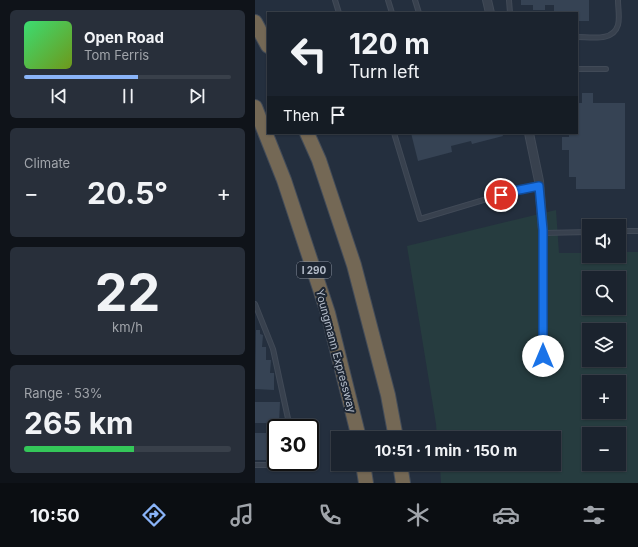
<!DOCTYPE html>
<meta charset="utf-8">
<style>
body{margin:0;font-family:Inter,sans-serif;background:#282f3a;color:#f1f3f6;height:100vh;display:flex;flex-direction:column;font-size:15px;white-space:nowrap}
*{box-sizing:border-box;margin:0}
p{font-size:13px;color:#a0a4aa}
.icon{flex:none;width:22px;height:22px;fill:none;stroke:currentColor;stroke-width:2;stroke-linecap:round;stroke-linejoin:round}
.map{position:relative;flex:1;overflow:hidden}
.details{display:flex;flex-direction:column;gap:10px;padding:10px;background:#0f1319;width:255px}
.details>*{flex:none}
.top-card{position:absolute;left:12px;top:12px;width:311px;height:122px;border-radius:0px;box-shadow:0 1px 3px #0004,0 0 0 1px #39404a;background:#1b232e;color:#f1f3f6;overflow:hidden}
.controls{position:absolute;left:327px;top:219px;display:grid;gap:8px}
.controls a{display:grid;place-items:center;width:44px;height:44px;border-radius:0px;background:#1b232e;box-shadow:0 1px 3px #0004,0 0 0 1px #39404a;font-size:20px}
.speed{position:absolute;left:12px;top:419px;display:flex;gap:8px;font-size:20px;font-weight:700;text-align:center}
.speed>*{display:grid;place-content:center;width:52px;height:52px;border-radius:50%;background:#1b232e;box-shadow:0 1px 3px #0004,0 0 0 1px #39404a;line-height:1}
.speed .limit{border:2px solid #111;border-radius:6px;background:#fff;color:#111}
.pin{position:absolute;display:grid;place-items:center;width:34px;height:34px;color:#fff;margin:-17px;border:2px solid #fff;border-radius:50%;box-shadow:0 1px 4px #0007}
.me{position:absolute;width:44px;margin:-22px;rotate:0deg;stroke-linejoin:round;filter:drop-shadow(0 0 3px #0008)}
.turn{display:flex;align-items:center;gap:14px;height:84px;padding:0 16px;font-size:18px}
.turn .icon{width:52px;height:52px;stroke-width:2.5}
.turn b{display:block;font-size:28px;line-height:34px}
.then{display:flex;align-items:center;height:38px;padding:0 16px;background:#0003;gap:8px;font-size:15px}
.big{font-size:30px;font-weight:700;line-height:1.1}
.details .tile{flex:1;display:flex;flex-direction:column;justify-content:center;gap:6px;min-width:0;padding:0 14px;border-radius:6px;background:#282f3a}
.details .dial{align-items:center;gap:0}
.dial b{font-size:52px;line-height:1}
.song{display:flex;align-items:center;gap:12px}
.cover{width:48px;height:48px;border-radius:6px;background:linear-gradient(135deg,hsl(140 70% 55%),hsl(80 70% 35%))}
.played{height:4px;border-radius:2px;background:linear-gradient(90deg,#8ab4f8 55%,#39404a 55%)}
.keys{display:flex;justify-content:space-around;direction:ltr}
.heat{display:flex;justify-content:space-between;align-items:center;font-size:22px;direction:ltr}
.charge{height:6px;border-radius:3px;background:linear-gradient(90deg,#34c759 53%,#39404a 0)}
.trip{position:absolute;left:76px;top:431px;width:230px;height:40px;border-radius:0px;background:#1b232e;box-shadow:0 1px 3px #0004,0 0 0 1px #39404a;font-weight:700;line-height:40px;text-align:center}
.tabs{display:flex;height:64px;justify-content:space-around;align-items:center;background:#0b0e12;color:#a0a4aa}
.tabs .icon{width:28px;height:28px}
.tabs .current{color:#8ab4f8}
.tabs b{font-size:18px;color:#f1f3f6}
main{display:flex;flex:1;min-height:0}
.map>svg:first-child{display:block}
.green{fill:#263c3f;fill-rule:evenodd}
.building{fill:#364354}
.lines{fill:none;stroke-linecap:round;stroke-linejoin:round}
.lane-casing{stroke:#414a57;stroke-width:6}
.street-casing{stroke:#414a57;stroke-width:10}
.highway-casing{stroke:#434c59;stroke-width:16}
.lane{stroke:#38414e;stroke-width:4}
.street{stroke:#38414e;stroke-width:8}
.highway{stroke:#746855;stroke-width:14}
.route-casing{stroke:#114b97;stroke-width:10}
.route{stroke:#1a73e8;stroke-width:7}
.labels{text-anchor:middle;dominant-baseline:central;stroke-width:4;stroke-linejoin:round;paint-order:stroke}
.shield{fill:#1d2633;stroke:#878f9c;stroke-width:1}
.shield-label{font-size:10px;font-weight:bold;fill:#b4bcc9}
.street-label{font-size:11px;fill:#b4bcc9;stroke:#1d2633}
</style>
<main>
<section class="details">
<div class="tile">
<div class="song"><i class="cover"></i><div><b>Open Road</b><p>Tom Ferris</p></div></div>
<div class="played"></div>
<div class="keys"><svg class="icon" aria-label="previous" viewBox="0 0 24 24"><path d="M18 5L8 12l10 7zM5 5v14"/></svg><svg class="icon" aria-label="pause" viewBox="0 0 24 24"><path d="M8 5v14M16 5v14"/></svg><svg class="icon" aria-label="next" viewBox="0 0 24 24"><path d="M6 5l10 7-10 7zM19 5v14"/></svg></div>
</div>
<div class="tile"><p>Climate</p>
<div class="heat"><a>−</a><b class="big">20.5°</b><a>+</a></div>
</div>
<div class="tile dial"><b>22</b><p>km/h</p></div>
<div class="tile"><p>Range · 53%</p><b class="big">265 km</b><div class="charge"></div></div>
</section>
<div class="map">
<svg width="383" height="483" viewBox="0 0 383 483">
<rect width="100%" height="100%" fill="#242f3e"/>
<path class="green" d="M301,210L304,253H334V256H364V252H383V483H186L185,464H299V438H182L181,424L152,246ZM334,278H364V308H334ZM334,330H364V360H334ZM334,382H364V412H334ZM334,434H364V464H334Z"/>
<g class="building">
<path d="M266,0H334V21H322V13H299V5H290V10H278V5H266Z"/>
<path d="M327,93H338V103H370V189H321V177H314V150H307V137H314V133H322V103H327Z"/>
<path d="M156,133H247L248,136L217,144L216,141L196,146L197,152L163,161Z"/>
<path d="M1,330H5V334L8,335L7,347H11V360H16L15,373H19V390L0,389Z"/>
<path d="M0,402H25L24,423H0Z"/>
<rect x="0" y="433" width="21" height="27"/>
</g>
<g class="lines">
<g class="lane-casing">
<g id="lane">
<path d="M80,0L84,13"/>
<path d="M133,0L137,13"/>
<path d="M160,0L164,13"/>
<path d="M254,0L255,13"/>
<path d="M322,37C336,37 358,42 363,25C365,18 363,8 363,0"/>
<path d="M322,69H351"/>
<path d="M139,133L165,219L259,191L284,186"/>
<path d="M364,231H383"/>
<path d="M288,233L334,232"/>
<path d="M0,304L18,349L35,428"/>
<path d="M0,465H33L35,462"/>
</g>
</g>
<g class="street-casing">
<g id="street">
<path d="M232,0L235,13"/>
<path d="M274,133L284,181L288,230V356"/>
</g>
</g>
<g class="highway-casing">
<g id="highway">
<path d="M0,22L13,46"/>
<path d="M0,107L29,180L73,313L104,438"/>
<path d="M52,133L64,160L99,265L133,395L141,438"/>
<path d="M108,464L111,483"/>
<path d="M145,464L148,483"/>
</g>
</g>
<use href="#lane" class="lane"/>
<use href="#street" class="street"/>
<use href="#highway" class="highway"/>
</g>
<g class="lines">
<g class="route-casing">
<path id="route" d="M246,195L259,191L284,186L288,230V356"/>
</g>
<use href="#route" class="route"/>
</g>
<g class="labels">
<rect class="shield" x="42" y="262" width="34" height="16" rx="3"/>
<g class="shield-label">
<text x="59" y="270">I 290</text>
</g>
<g class="street-label">
<text transform="translate(81 351) rotate(75)">Youngmann Expressway</text>
</g>
</g>
</svg>
<div class="controls">
<a><svg class="icon" aria-label="sound" viewBox="0 0 24 24"><path d="M4 9h4l5-4v14l-5-4H4zM17 9q2 3 0 6"/></svg></a>
<a><svg class="icon" aria-label="search" viewBox="0 0 24 24"><circle cx="10" cy="10" r="6"/><path d="M15 15l6 6"/></svg></a>
<a><svg class="icon" aria-label="layers" viewBox="0 0 24 24"><path d="M12 4l9 5-9 5-9-5zM3 14l9 5 9-5"/></svg></a>
<a>+</a>
<a>−</a>
</div>
<div class="speed"><div class="limit">30</div></div>
<div class="pin" style="left:246px;top:195px;background:#d93025"><svg class="icon" aria-label="arrive" viewBox="0 0 24 24"><path d="M6 21V4h12l-3 4 3 4H6"/></svg></div>
<svg class="me" style="left:288px;top:356px" viewBox="-20 -20 40 40"><circle r="19" fill="#fff"/><path d="M0-13L10 11 0 6-10 11z" fill="#1a73e8"/></svg>
<div class="trip">10:51 · 1 min · 150 m</div>
<div class="top-card">
<div class="turn"><svg class="icon" aria-label="left" viewBox="0 0 24 24"><path d="M17 20v-9H6M10 6l-5 5 5 5"/></svg><div><b>120 m</b>Turn left</div></div>
<div class="then">Then<svg class="icon" aria-label="arrive" viewBox="0 0 24 24"><path d="M6 21V4h12l-3 4 3 4H6"/></svg></div>
</div>
</div>
</main>
<nav class="tabs">
<b>10:50</b>
<svg class="icon current" aria-label="directions" viewBox="0 0 24 24"><path d="M12 3l9 9-9 9-9-9zM9 14v-3h6M13 9l2 2-2 2"/></svg>
<svg class="icon" aria-label="music" viewBox="0 0 24 24"><path d="M9 18V5l10-2v13"/><circle cx="6" cy="18" r="3"/><circle cx="16" cy="16" r="3"/></svg>
<svg class="icon" aria-label="phone" viewBox="0 0 24 24"><path d="M5 4h4l2 5-3 2q2 4 5 5l2-3 5 2v4C11 20 4 13 5 4z"/></svg>
<svg class="icon" aria-label="climate" viewBox="0 0 24 24"><path d="M12 3v18M4 7l16 10M4 17L20 7"/></svg>
<svg class="icon" aria-label="car" viewBox="0 0 24 24"><path d="M5 17H2v-5l4-1 3-4h7l3 4 3 1v5h-3M9 17h6M6 11h13"/><circle cx="7" cy="17" r="2"/><circle cx="17" cy="17" r="2"/></svg>
<svg class="icon" aria-label="filters" viewBox="0 0 24 24"><path d="M4 7h16M4 17h16"/><circle cx="9" cy="7" r="2"/><circle cx="15" cy="17" r="2"/></svg>
</nav>
